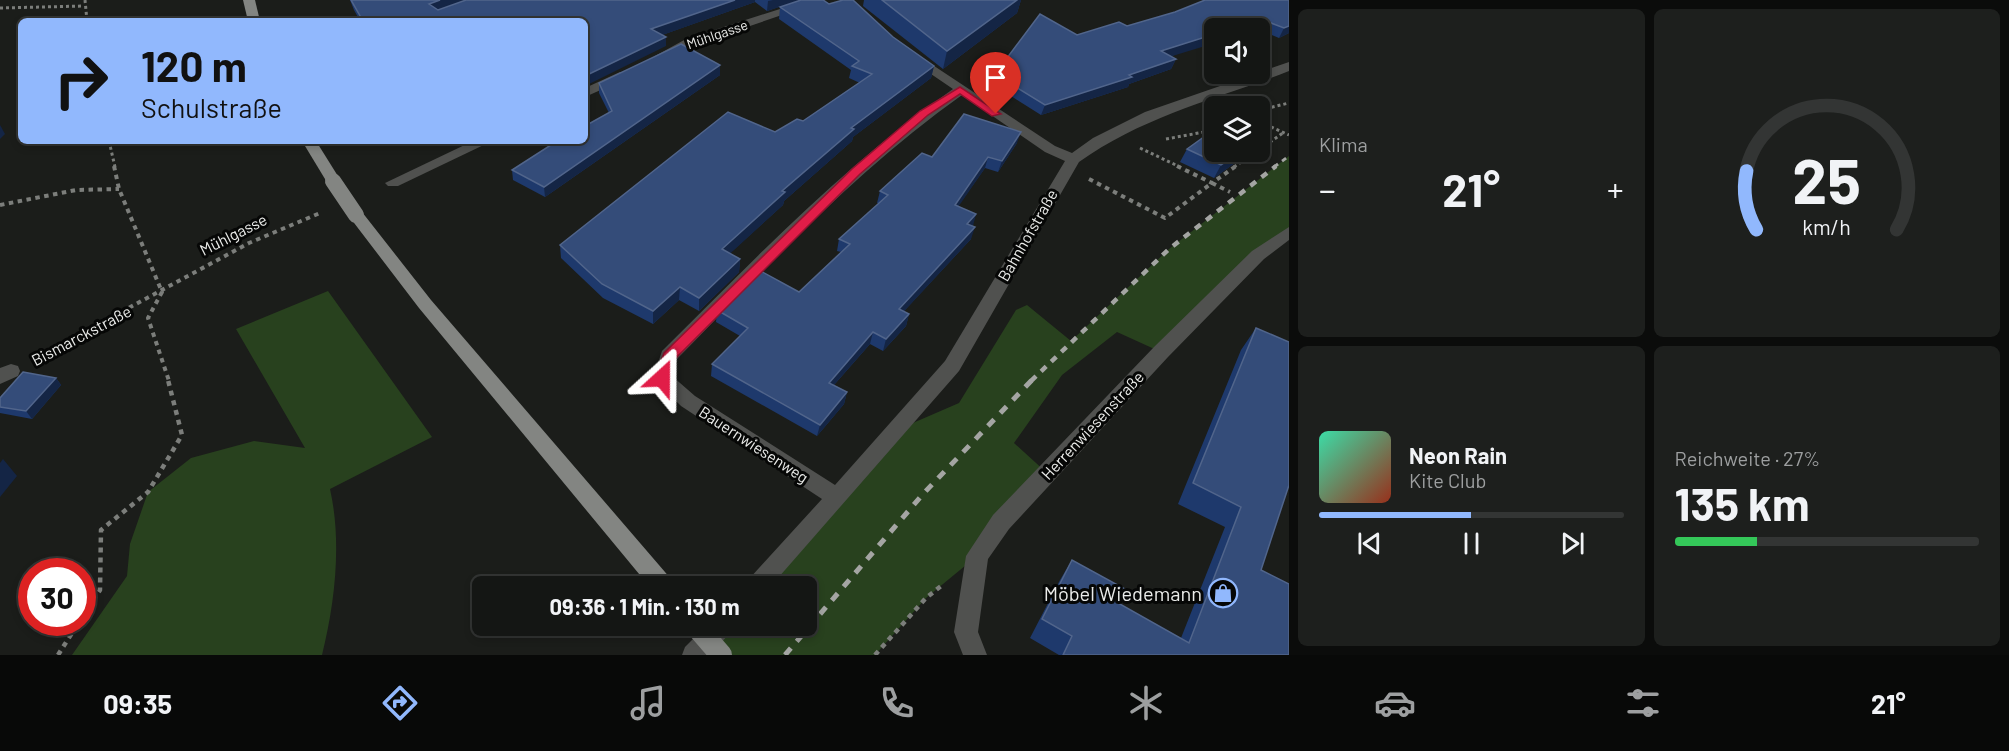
<!DOCTYPE html>
<html lang="de">
<meta charset="utf-8">
<style>
body{margin:0;font-family:Barlow,sans-serif;background:#1d1f1d;color:#f1f3f6;height:100vh;display:flex;flex-direction:column;font-size:22px;white-space:nowrap}
*{box-sizing:border-box;margin:0}
p{font-size:20px;color:#9d9fa0}
.icon{flex:none;width:33px;height:33px;fill:none;stroke:currentColor;stroke-width:2;stroke-linecap:round;stroke-linejoin:round}
.map{position:relative;flex:1;overflow:hidden}
.panel{display:flex;flex-direction:column;gap:9px;padding:9px;background:#0b0c0b;width:720px}
.panel>*{flex:none}
.hud{position:absolute;left:18px;top:18px;width:570px;height:126px;border-radius:9px;box-shadow:0 3px 9px #0003,0 0 0 2px #333534;background:#91b8fd;color:#111;overflow:hidden}
.tools{position:absolute;left:1204px;top:18px;display:grid;gap:12px}
.tools a{display:grid;place-items:center;width:66px;height:66px;border-radius:9px;background:#141614;box-shadow:0 3px 9px #0003,0 0 0 2px #333534;font-size:30px}
.speed{position:absolute;left:18px;top:558px;display:flex;gap:12px;font-size:30px;font-weight:700;text-align:center}
.speed>*{display:grid;place-content:center;width:78px;height:78px;border-radius:50%;background:#141614;box-shadow:0 3px 9px #0003,0 0 0 2px #333534;line-height:1}
.speed .limit{border:9px solid #d22;background:#fff;color:#111}
.pin{position:absolute;display:grid;place-items:center;width:51px;height:51px;color:#fff;margin:-62px -26px;border-radius:50% 50% 50% 0;rotate:-45deg;box-shadow:0 0 6px #0007}
.pin .icon{rotate:45deg}
.me{position:absolute;width:66px;margin:-33px;rotate:24deg;stroke-linejoin:round;filter:drop-shadow(0 0 4px #0008)}
.turn{display:flex;align-items:center;gap:21px;height:126px;padding:0 24px;font-size:27px}
.turn .icon{width:78px;height:78px;stroke-width:2.5}
.turn b{display:block;font-size:42px;line-height:51px}
.big{font-size:45px;font-weight:700;line-height:1.1}
.panel .tile{flex:1;display:flex;flex-direction:column;justify-content:center;gap:9px;min-width:0;padding:0 21px;border-radius:9px;background:#1d1f1d}
.panel .dial{align-items:center;gap:0}
.dial svg{height:156px;overflow:visible;fill:none;stroke:#333534;stroke-width:7;stroke-linecap:round;text-anchor:middle}
.dial text{fill:#f1f3f6;stroke:none}
.song{display:flex;align-items:center;gap:18px}
.cover{width:72px;height:72px;border-radius:9px;background:linear-gradient(135deg,hsl(160 70% 55%),hsl(10 70% 35%))}
.played{height:6px;border-radius:3px;background:linear-gradient(90deg,#91b8fd 50%,#333534 50%)}
.keys{display:flex;justify-content:space-around;direction:ltr}
.heat{display:flex;justify-content:space-between;align-items:center;font-size:33px;direction:ltr}
.charge{height:9px;border-radius:4px;background:linear-gradient(90deg,#34c759 27%,#333534 0)}
.panel .tiles{flex:1;display:grid;gap:9px;grid-template-columns:repeat(2,1fr)}
.trip{position:absolute;left:472px;top:576px;width:345px;height:60px;border-radius:9px;background:#141614;box-shadow:0 3px 9px #0003,0 0 0 2px #333534;font-weight:700;line-height:60px;text-align:center}
.menu{display:flex;height:96px;justify-content:space-around;align-items:center;background:#080908;color:#9d9fa0}
.menu .icon{width:42px;height:42px}
.menu .active{color:#91b8fd}
.menu b{font-size:27px;color:#f1f3f6}
main{display:flex;flex:1;min-height:0}
.map>svg:first-child{display:block}
.green{fill:#28411e}
.lines{fill:none;stroke-linecap:round;stroke-linejoin:round}
.path-far2{stroke:#7c7e7b;stroke-width:3;stroke-dasharray:3 3;stroke-linecap:butt}
.path-far1{stroke:#7c7e7b;stroke-width:4;stroke-dasharray:4.5 4.5;stroke-linecap:butt}
.path{stroke:#7c7e7b;stroke-width:4.5;stroke-dasharray:5 5;stroke-linecap:butt}
.minor{fill:#50514f;fill-rule:evenodd}
.primary{fill:#838582;fill-rule:evenodd}
.rail-far2{stroke:#a4a5a3;stroke-width:3;stroke-dasharray:5 5;stroke-linecap:butt}
.rail-far1{stroke:#a4a5a3;stroke-width:4.5;stroke-dasharray:7 7;stroke-linecap:butt}
.rail{stroke:#a4a5a3;stroke-width:5;stroke-dasharray:9 9;stroke-linecap:butt}
.primary-bridge-far1{stroke:#838582;stroke-width:16}
.primary-bridge{stroke:#838582;stroke-width:22}
.wall{fill:#1e396c}
.shaded-wall{fill:#142545}
.building{fill:#344c79;stroke:#51658b;stroke-width:1.5}
.route{fill:#e11d48;stroke:#92132f;stroke-width:1.5}
.labels{text-anchor:middle;dominant-baseline:central;stroke-width:6;stroke-linejoin:round;paint-order:stroke}
.far-street-label{font-size:14px;fill:#ebecea;stroke:#060706}
.street-label{font-size:16px;fill:#ebecea;stroke:#060706}
.near-poi-label{font-size:20px;fill:#ebecea;stroke:#060706;text-anchor:end}
</style>
<main>
<div class="map">
<svg width="1289" height="655" viewBox="0 0 1289 655">
<rect width="100%" height="100%" fill="#1b1d1a"/>
<g class="green">
<path d="M1289,156V232L1161,352L1117,332L1062,375L1014,443L1047,473L977,556L926,598L875,655H695L721,626H807V586H757L899,429L959,403L1016,310L1027,305L1071,341L1169,249Z"/>
<path d="M328,291L432,437L330,489C342,542 335,603 322,655H72L127,576L130,544L148,492L191,458L254,441L305,448L236,329Z"/>
</g>
<g class="lines">
<g class="path-far2">
<path d="M85,0L87,21"/>
<path d="M0,8L84,6"/>
<path d="M1260,110L1289,103"/>
<path d="M1260,122L1289,135"/>
<path d="M1166,139L1215,130"/>
<path d="M109,141L115,167"/>
<path d="M1140,148L1180,167"/>
<path d="M1260,149L1283,133"/>
<path d="M1234,167L1256,152"/>
</g>
<g class="path-far1">
<path d="M114,166L119,189L162,292L148,318L169,381"/>
<path d="M1177,166L1212,183L1236,166"/>
<path d="M1089,179L1165,218L1212,183L1230,192"/>
<path d="M0,205L76,190L119,189"/>
<path d="M34,359L249,243L320,213"/>
</g>
<g class="path">
<path d="M82,617L100,590L101,530L148,492L182,435L168,380"/>
<path d="M58,655L79,622"/>
<path d="M875,655L926,598L941,586"/>
</g>
<g class="minor">
<path d="M808,0H826L694,45L665,59L661,60L655,56L686,39Z"/>
<path d="M913,52L1055,146L1072,153L1093,138L1145,112L1289,62V71C1217,99 1143,116 1079,162L959,371L771,586H746L749,579L822,499L681,406L653,378L662,351C755,259 845,164 953,89L909,59L907,56ZM962,95L1045,152L1065,161L945,361L835,485L695,396L672,376L677,359C768,266 855,171 962,95Z"/>
<path d="M620,72L625,73V79L585,97V88Z"/>
<path d="M473,141H492L398,186H388L385,183Z"/>
<path d="M1289,227V240L1264,259L1168,357L1009,529L988,559L978,632L987,655H963L954,632L966,556L993,515L1154,347L1252,251Z"/>
<path d="M11,364L18,366L20,371L18,376L0,384V368Z"/>
<path d="M706,626H733L729,634L710,655H682L685,647Z"/>
</g>
<g class="primary">
<path d="M243,0H255L260,21H248Z"/>
<path d="M302,141H316L341,181L338,184H328Z"/>
<path d="M356,210L362,212L431,300L671,579L674,586H649L419,308L348,215Z"/>
</g>
<path class="rail-far2" d="M1274,167L1289,156"/>
<path class="rail-far1" d="M1031,381L1169,249L1276,166"/>
<path class="rail" d="M785,655L923,494L1032,380"/>
<path class="primary-bridge-far1" d="M333,181L356,215"/>
<path class="primary-bridge" d="M696,626L721,655"/>
</g>
<g class="wall">
<path d="M350,0H823L893,37L934,66L931,78L853,137L852,141L784,201L783,205L730,253L740,259L739,272L699,311L679,300L653,324L603,298L561,258L560,245L775,132L803,121L860,83L849,78L851,70L779,19L780,7L799,0L767,11L755,2L662,35L666,37V46L585,21H360L354,10Z"/>
<path d="M864,0H1021L1017,13L943,69L863,6Z"/>
<path d="M1289,0V33L1279,38L1260,30V28H1215L1171,57L1176,59L1171,69L1129,84L1128,87L1041,115L992,84L995,74L1077,35L1127,26Z"/>
<path d="M720,65V75L545,197L513,180L512,170L609,113L599,93V83Z"/>
<path d="M1017,143L998,172L985,168L958,206L976,214L972,226L971,239L904,311L909,314L906,326L883,351L870,344L834,385L847,392L844,404L817,436L711,376L712,364L740,336L716,322L717,310L799,292L841,252L837,251L839,239L879,203H877L880,191L932,157Z"/>
<path d="M1187,149L1250,152L1214,178L1180,162Z"/>
<path d="M1256,328L1261,570L1289,655H1059L1030,638L1060,580L1072,560L1118,603L1181,638L1225,527L1178,504L1241,350Z"/>
<path d="M56,378L61,385L32,419L0,413V398Z"/>
</g>
<g class="shaded-wall">
<path d="M440,0H466L431,14L429,4Z"/>
<path d="M735,0H755V2L651,39V29Z"/>
<path d="M773,0H801L767,11L768,1Z"/>
<path d="M1017,0H1021L1017,13L943,69L947,51Z"/>
<path d="M1263,20L1259,28H1234Z"/>
<path d="M1289,26V33L1279,38L1284,28Z"/>
<path d="M1215,34V43L1156,61L1161,51Z"/>
<path d="M666,37V46L585,86V76Z"/>
<path d="M1176,59L1171,69L1129,84L1128,87L1041,115L1045,105Z"/>
<path d="M720,65V75L545,197L544,187Z"/>
<path d="M934,66L931,78L853,137L852,141L784,201L783,205L721,262L722,249L782,191L851,128Z"/>
<path d="M0,125L5,134L0,139Z"/>
<path d="M1021,132L1017,143L998,172L1002,161Z"/>
<path d="M1240,152H1250L1214,178L1221,165Z"/>
<path d="M988,157L985,168L952,216L955,205Z"/>
<path d="M976,214L973,226L963,236L967,224Z"/>
<path d="M975,227L971,239L896,320L899,309Z"/>
<path d="M740,259L739,272L699,311V298Z"/>
<path d="M680,287L679,300L653,324V311Z"/>
<path d="M909,314L906,326L883,351L886,339Z"/>
<path d="M873,332L870,344L826,394L829,383Z"/>
<path d="M56,378L61,385L32,419L26,411Z"/>
<path d="M847,392L844,404L817,436L820,425Z"/>
<path d="M3,459L17,476L0,497V463Z"/>
</g>
<g class="building">
<path d="M351,0H440L429,4L438,10L466,0H735L651,29L666,37L585,76V21H363Z"/>
<path d="M801,0H823L829,4L843,0H853L893,37L934,66L851,128L854,129L782,191L785,192L722,249L740,259L699,298L680,287L653,311L602,284L560,245L728,112L775,132L797,119L803,121L872,74L852,66L859,61L780,7Z"/>
<path d="M882,0H1017L947,51Z"/>
<path d="M1205,0H1289V26L1284,28L1263,20L1234,28H1215V34L1161,51L1176,59L1129,75L1132,77L1045,105L995,74L1040,14L1077,35L1119,22L1127,26L1175,12Z"/>
<path d="M681,44L720,65L544,187L512,170L557,141H585V126L612,111L599,83Z"/>
<path d="M964,114L1021,132L1002,161L988,157L955,205L976,214L967,224L975,227L899,309L909,314L886,339L873,332L829,383L847,392L820,425L712,364L748,328L717,310L757,269L799,292L850,244L839,239L888,195L880,191L922,153L932,157Z"/>
<path d="M1215,129V152H1240L1221,165L1187,149Z"/>
<path d="M1256,328L1289,342V485L1261,570L1289,584V655H1063L1072,636L1042,619L1072,560L1125,589L1118,603L1189,643L1241,507L1193,483Z"/>
<path d="M23,372L56,378L26,411L0,407V398Z"/>
</g>
<path class="route" d="M960,87L1001,114L992,116L960,94L928,115L860,174L675,359L667,382H657L655,378L664,353L852,169L920,111Z"/>
<defs>
<g id="shop-ring" transform="scale(1.5)"><circle r="9.5" fill="#060706" stroke="#91b8fd" stroke-width="1.5"/><path d="M-5-2.5h2.3a2.7 3.5 0 0 1 5.4 0H5L5.5 6h-11ZM-1.5-2.5h3a1.5 2.3 0 0 0-3 0Z" fill="#91b8fd"/></g>
</defs>
<g fill-rule="evenodd">
<use href="#shop-ring" x="1223" y="593"/>
</g>
<g class="labels">
<g class="far-street-label">
<text transform="translate(717 34) rotate(-19)">Mühlgasse</text>
</g>
<g class="street-label">
<text transform="translate(233 234) rotate(-27)">Mühlgasse</text>
<text transform="translate(1027 235) rotate(-60)">Bahnhofstraße</text>
<text transform="translate(81 335) rotate(-28)">Bismarckstraße</text>
<text transform="translate(1092 425) rotate(-47)">Herrenwiesenstraße</text>
<text transform="translate(754 444) rotate(33)">Bauernwiesenweg</text>
</g>
<g class="near-poi-label">
<text x="1202" y="593">Möbel Wiedemann</text>
</g>
</g>
</svg>
<div class="tools">
<a><svg class="icon" aria-label="sound" viewBox="0 0 24 24"><path d="M4 9h4l5-4v14l-5-4H4zM17 9q2 3 0 6"/></svg></a>
<a><svg class="icon" aria-label="layers" viewBox="0 0 24 24"><path d="M12 4l9 5-9 5-9-5zM3 14l9 5 9-5"/></svg></a>
</div>
<div class="speed"><div class="limit">30</div></div>
<div class="pin" style="left:996px;top:114px;background:#d93025"><svg class="icon" aria-label="arrive" viewBox="0 0 24 24"><path d="M6 21V4h12l-3 4 3 4H6"/></svg></div>
<svg class="me" style="left:662px;top:378px" viewBox="-20 -20 40 40"><path d="M0-17L14 15 0 8-14 15z" fill="#e11d48" stroke="#fff" stroke-width="4"/></svg>
<div class="trip">09:36 · 1 Min. · 130 m</div>
<div class="hud">
<div class="turn"><svg class="icon" aria-label="right" viewBox="0 0 24 24"><path d="M7 20v-9h11M14 6l5 5-5 5"/></svg><div><b>120 m</b>Schulstraße</div></div>
</div>
</div>
<section class="panel">
<div class="tiles">
<div class="tile"><p>Klima</p>
<div class="heat"><a>−</a><b class="big">21°</b><a>+</a></div>
</div>
<div class="tile dial"><svg viewBox="0 0 100 80">
<path d="M14 69A42 42 0 1 1 86 69"/>
<path d="M14 69A42 42 0 0 1 9 39" stroke="#91b8fd"/>
<text x="50" y="56" font-size="32" font-weight="700">25</text>
<text x="50" y="72" font-size="11">km/h</text>
</svg></div>
<div class="tile">
<div class="song"><i class="cover"></i><div><b>Neon Rain</b><p>Kite Club</p></div></div>
<div class="played"></div>
<div class="keys"><svg class="icon" aria-label="previous" viewBox="0 0 24 24"><path d="M18 5L8 12l10 7zM5 5v14"/></svg><svg class="icon" aria-label="pause" viewBox="0 0 24 24"><path d="M8 5v14M16 5v14"/></svg><svg class="icon" aria-label="next" viewBox="0 0 24 24"><path d="M6 5l10 7-10 7zM19 5v14"/></svg></div>
</div>
<div class="tile"><p>Reichweite · 27%</p><b class="big">135 km</b><div class="charge"></div></div>
</div>
</section>
</main>
<nav class="menu">
<b>09:35</b>
<svg class="icon active" aria-label="directions" viewBox="0 0 24 24"><path d="M12 3l9 9-9 9-9-9zM9 14v-3h6M13 9l2 2-2 2"/></svg>
<svg class="icon" aria-label="music" viewBox="0 0 24 24"><path d="M9 18V5l10-2v13"/><circle cx="6" cy="18" r="3"/><circle cx="16" cy="16" r="3"/></svg>
<svg class="icon" aria-label="phone" viewBox="0 0 24 24"><path d="M5 4h4l2 5-3 2q2 4 5 5l2-3 5 2v4C11 20 4 13 5 4z"/></svg>
<svg class="icon" aria-label="climate" viewBox="0 0 24 24"><path d="M12 3v18M4 7l16 10M4 17L20 7"/></svg>
<svg class="icon" aria-label="car" viewBox="0 0 24 24"><path d="M5 17H2v-5l4-1 3-4h7l3 4 3 1v5h-3M9 17h6M6 11h13"/><circle cx="7" cy="17" r="2"/><circle cx="17" cy="17" r="2"/></svg>
<svg class="icon" aria-label="filters" viewBox="0 0 24 24"><path d="M4 7h16M4 17h16"/><circle cx="9" cy="7" r="2"/><circle cx="15" cy="17" r="2"/></svg>
<b>21°</b>
</nav>
